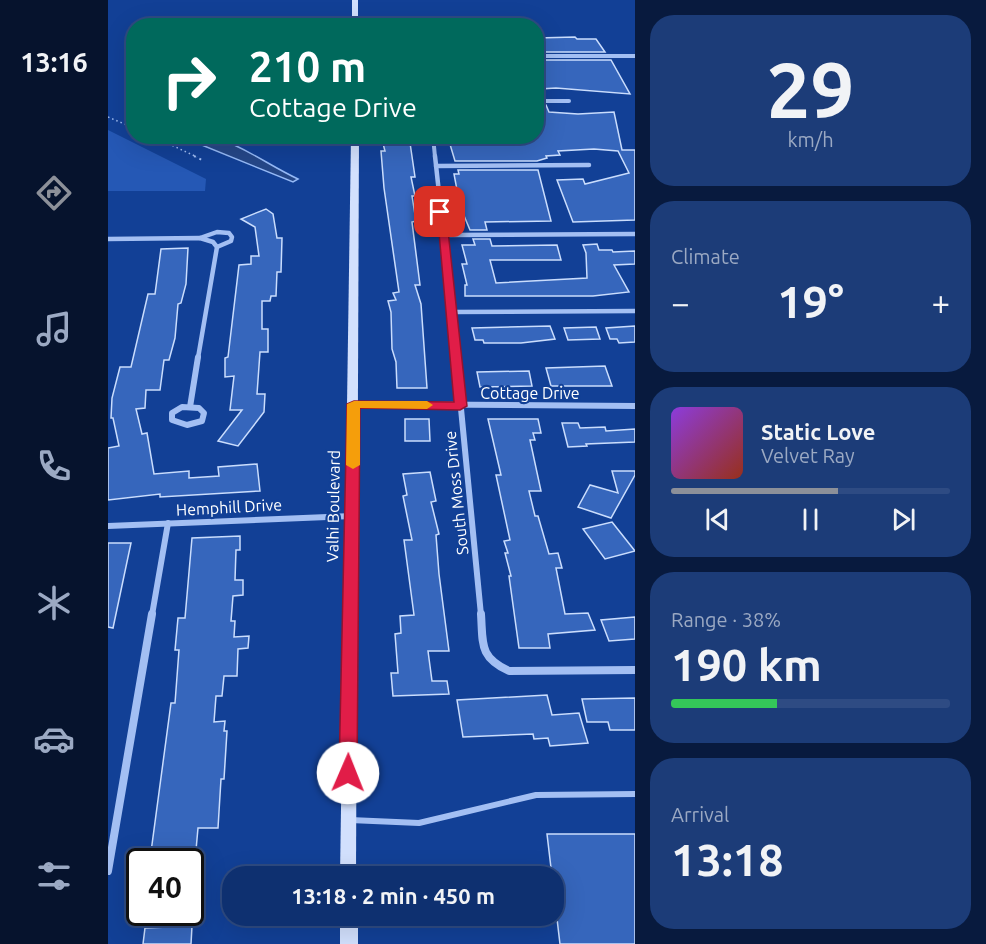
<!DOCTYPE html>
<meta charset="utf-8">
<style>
body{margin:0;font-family:Ubuntu,sans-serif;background:#1c3c78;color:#f1f3f6;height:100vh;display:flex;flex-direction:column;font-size:22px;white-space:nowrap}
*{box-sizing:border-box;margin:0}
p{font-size:20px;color:#9ba9c3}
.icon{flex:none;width:33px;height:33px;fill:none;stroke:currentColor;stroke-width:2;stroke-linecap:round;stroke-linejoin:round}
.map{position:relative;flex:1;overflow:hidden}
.sheet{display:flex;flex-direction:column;gap:15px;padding:15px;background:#081a3e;width:351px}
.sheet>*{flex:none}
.banner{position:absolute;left:18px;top:18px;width:418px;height:126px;border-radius:24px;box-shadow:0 6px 24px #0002,0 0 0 2px #2e4b83;background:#00695c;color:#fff;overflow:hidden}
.speed{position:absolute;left:18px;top:848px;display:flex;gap:12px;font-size:30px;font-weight:700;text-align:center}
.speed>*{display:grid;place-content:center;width:78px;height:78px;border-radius:50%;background:#0e3070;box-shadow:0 6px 24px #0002,0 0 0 2px #2e4b83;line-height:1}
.speed .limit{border:3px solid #111;border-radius:9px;background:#fff;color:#111}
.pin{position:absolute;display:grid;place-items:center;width:51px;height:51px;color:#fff;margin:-26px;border-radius:12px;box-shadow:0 3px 9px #0006}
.me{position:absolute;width:66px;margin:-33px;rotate:1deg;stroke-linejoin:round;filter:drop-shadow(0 0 4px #0008)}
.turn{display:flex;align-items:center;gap:21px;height:126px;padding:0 24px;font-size:27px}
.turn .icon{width:78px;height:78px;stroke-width:2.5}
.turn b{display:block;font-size:42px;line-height:51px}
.big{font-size:45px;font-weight:700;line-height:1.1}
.sheet .widget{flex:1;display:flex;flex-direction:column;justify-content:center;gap:9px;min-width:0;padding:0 21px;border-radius:24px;background:#1c3c78}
.sheet .dial{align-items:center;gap:0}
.dial b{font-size:78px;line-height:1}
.song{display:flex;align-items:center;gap:18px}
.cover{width:72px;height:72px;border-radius:9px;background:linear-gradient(135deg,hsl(270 70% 55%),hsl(10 70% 35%))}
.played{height:6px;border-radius:3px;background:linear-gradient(90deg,#8c9099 60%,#2e4b83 60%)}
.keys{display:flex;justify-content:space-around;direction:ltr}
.heat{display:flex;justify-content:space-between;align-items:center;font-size:33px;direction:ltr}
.charge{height:9px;border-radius:4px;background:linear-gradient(90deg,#34c759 38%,#2e4b83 0)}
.trip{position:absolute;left:114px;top:866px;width:342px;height:60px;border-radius:24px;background:#0e3070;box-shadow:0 6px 24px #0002,0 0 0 2px #2e4b83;font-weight:700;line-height:60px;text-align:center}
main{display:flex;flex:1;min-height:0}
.tabs{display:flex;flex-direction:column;width:108px;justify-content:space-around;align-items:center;background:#06132d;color:#9ba9c3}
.tabs .icon{width:42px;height:42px}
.tabs .current{color:#8c9099}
.tabs b{font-size:27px;color:#f1f3f6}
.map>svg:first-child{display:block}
.green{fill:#2558b5}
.water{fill:#254788;stroke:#95b9f6;stroke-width:1.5}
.building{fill:#3666bc;stroke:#caddfd;stroke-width:1.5}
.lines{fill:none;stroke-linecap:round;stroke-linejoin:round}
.path-far1{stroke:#a3bff3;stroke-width:1.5;stroke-dasharray:1.5 3;stroke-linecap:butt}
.path{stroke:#a3bff3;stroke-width:2;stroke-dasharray:2 4;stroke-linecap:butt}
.lane{stroke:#a3bff3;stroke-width:6}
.street-far3{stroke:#a3bff3;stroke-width:4}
.street-far2{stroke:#a3bff3;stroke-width:4.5}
.street-far1{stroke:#a3bff3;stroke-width:6}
.street{stroke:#a3bff3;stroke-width:8}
.secondary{fill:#d2e0fd;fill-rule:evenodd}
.route{fill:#e11d48;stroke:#92132f;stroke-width:1.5}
.slow{fill:#f59e0b}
.labels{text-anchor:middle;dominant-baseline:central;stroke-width:4.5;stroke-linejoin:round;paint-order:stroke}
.street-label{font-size:16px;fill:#fff;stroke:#124096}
</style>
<main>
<nav class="tabs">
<b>13:16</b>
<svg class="icon current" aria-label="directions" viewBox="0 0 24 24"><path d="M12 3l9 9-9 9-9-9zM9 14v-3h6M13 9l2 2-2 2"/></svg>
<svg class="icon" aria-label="music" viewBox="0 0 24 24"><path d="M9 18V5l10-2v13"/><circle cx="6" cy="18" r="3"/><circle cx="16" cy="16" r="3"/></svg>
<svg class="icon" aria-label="phone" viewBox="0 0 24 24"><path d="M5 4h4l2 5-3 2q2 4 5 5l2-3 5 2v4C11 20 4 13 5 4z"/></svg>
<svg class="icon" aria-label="climate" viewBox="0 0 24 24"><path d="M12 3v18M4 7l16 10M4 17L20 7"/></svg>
<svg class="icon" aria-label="car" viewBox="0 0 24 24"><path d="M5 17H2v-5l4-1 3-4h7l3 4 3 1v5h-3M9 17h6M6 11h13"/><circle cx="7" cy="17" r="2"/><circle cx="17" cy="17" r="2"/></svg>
<svg class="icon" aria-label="filters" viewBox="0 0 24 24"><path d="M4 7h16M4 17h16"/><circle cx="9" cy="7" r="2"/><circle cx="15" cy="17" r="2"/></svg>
</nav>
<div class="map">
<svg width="527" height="944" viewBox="0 0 527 944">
<rect width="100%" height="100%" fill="#124096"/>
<path class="green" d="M0,130L98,179L97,191H0Z"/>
<path class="water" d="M74,137C84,136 97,134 107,137C137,147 162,166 190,179L185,182Z"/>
<g class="building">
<path d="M467,37L469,39H488L497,52H429V38Z"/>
<path d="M429,60H503L522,94L448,88L432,89L435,97H429Z"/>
<path d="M429,105H438L441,112L470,114L506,112L514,150H527V220L465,222L449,180L475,179L477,184L521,173L510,151L486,149L450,151L452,155L438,156L439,158L429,161H347L341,141L388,142L424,141L423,138H429Z"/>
<path d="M273,136H301L307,177H303L307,196H304L308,221L304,222L312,285H307L313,304L319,388H289L288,362L284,349L283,312L280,301L288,300L285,293L291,292L276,188L273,151H277Z"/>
<path d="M350,170H430L443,221L377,222L379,230H362L352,206L346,174H351Z"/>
<path d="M158,209L165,214L169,238H174L173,272H169L168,296H163L162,301H154V329H160V352H152L149,394H157L156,412L130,446L110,441L134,410H122L126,376L117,377V358L120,357L131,265L143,264V256H151L147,227L133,219Z"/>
<path d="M365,239H382L384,246L449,245L453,260H382L388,283L479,278L478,253L475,245L489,244L491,250H504L505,252L527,251V264L506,265L521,292L485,296H357V285H359L354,264H359L354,245H367Z"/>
<path d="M80,248L78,284L73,303L70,304L67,338L61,360H56L52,390H38L37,408L28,409L34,434L39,433L46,474L81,471V478L111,476L110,467L149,464L152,491L52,497V494L0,500V448L11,446L5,418H3L4,398L12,367H23L40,294H47L53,249Z"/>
<path d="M442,326L447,339L413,343H376L375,340H367L364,328Z"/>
<path d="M527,326V342L511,343L509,339H502L498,328Z"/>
<path d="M488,327L492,339L460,340L456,328Z"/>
<path d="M497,366L504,386H443L438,368Z"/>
<path d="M421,371L424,386L372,387L369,372Z"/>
<path d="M297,419H321L322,441H297Z"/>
<path d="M380,419H430L433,433H425L427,440H422L433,491H421L427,516H430L441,554L450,553L454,568H448L457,614L480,613L487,630L440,634L442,648H411L401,576H403L397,553H400L396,541L402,540L388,475H393Z"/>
<path d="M454,423H470L472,428L497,427L498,431L527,429V442L478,444L479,446L460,447Z"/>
<path d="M504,471H527V475L503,518L470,507L482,485L510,493Z"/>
<path d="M322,472L328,501L323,502L331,534L328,535L331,574L341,651H320L324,681H339L341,694L285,696L283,673H290L287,634L293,633L292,616L306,615L296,540H304L295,496L299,495L295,474Z"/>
<path d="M504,522L527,551L497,559L475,529Z"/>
<path d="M132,536V550H128L127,580H135V595L125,596L123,621H127L126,637L141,636L140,648L130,649L129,676H116L114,696H108L106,722L117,721L116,731H119L116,779H113L110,828H90L88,850L43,852L63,703H67L71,650H67L70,618H77L84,538Z"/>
<path d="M0,543H23L5,628L0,627Z"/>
<path d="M527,617V639L501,641L493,620Z"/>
<path d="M439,695L444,715L471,713L480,743L442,746L440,738L426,739L425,734L355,737L349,700Z"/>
<path d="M527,698V730H502L500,722H479L474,699Z"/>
<path d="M439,834H527V944H452Z"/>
<path d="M84,926L83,944H35L37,928Z"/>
</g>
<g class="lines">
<g class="path-far1">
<path d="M0,117L26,128"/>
<path d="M44,136L89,157"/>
</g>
<path class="path" d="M86,156L96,161"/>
<path class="lane" d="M242,820L311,823L428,795L527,794"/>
<g class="street-far3">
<path d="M429,56H527"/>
<path d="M429,101H461"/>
<path d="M325,136L327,157"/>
</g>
<g class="street-far2">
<path d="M327,156L349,358"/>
<path d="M328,166L481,165"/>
<path d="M335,235L527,234"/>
<path d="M92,238L109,232L121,233L124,237L123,241L109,247"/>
<path d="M0,239L92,238L105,242L109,247L90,358"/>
<path d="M343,312L527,311"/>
</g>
<g class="street-far1">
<path d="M348,357L373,615"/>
<path d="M246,404L527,406"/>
<path d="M74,407L91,408L96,413L94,421L79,425L64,420V413Z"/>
<path d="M82,407L90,357"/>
<path d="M0,526L244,516"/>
<path d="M44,615L60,523"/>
</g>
<g class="street">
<path d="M373,614C375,644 371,657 401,671L527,670"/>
<path d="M0,871L44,614"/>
</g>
<g class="secondary">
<rect x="244" y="0" width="6" height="26"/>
<path d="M243,136H251L248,876H232Z"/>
<rect x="232" y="915" width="18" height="29"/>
</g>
</g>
<path class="route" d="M329,210L338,212L359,406L352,410L252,408L249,773L246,778L240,780L234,778L231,773L239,404L246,401L346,402Z"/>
<path class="slow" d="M246,401H319L325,405L319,409L252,408V465L245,469L238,465L239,404Z"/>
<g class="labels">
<g class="street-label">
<text x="422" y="393">Cottage Drive</text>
<text transform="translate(348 493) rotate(-96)">South Moss Drive</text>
<text transform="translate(225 506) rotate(-89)">Valhi Boulevard</text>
<text transform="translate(121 507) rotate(-3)">Hemphill Drive</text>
</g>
</g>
</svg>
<div class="speed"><div class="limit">40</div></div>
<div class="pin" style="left:332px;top:212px;background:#d93025"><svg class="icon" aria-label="arrive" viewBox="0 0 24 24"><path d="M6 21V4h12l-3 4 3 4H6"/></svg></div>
<svg class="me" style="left:240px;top:773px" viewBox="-20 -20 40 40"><circle r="19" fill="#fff"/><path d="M0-13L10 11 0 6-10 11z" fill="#e11d48"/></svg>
<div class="trip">13:18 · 2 min · 450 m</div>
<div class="banner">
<div class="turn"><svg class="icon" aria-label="right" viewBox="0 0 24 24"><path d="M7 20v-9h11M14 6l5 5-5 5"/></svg><div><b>210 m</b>Cottage Drive</div></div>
</div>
</div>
<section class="sheet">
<div class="widget dial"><b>29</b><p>km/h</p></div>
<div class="widget"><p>Climate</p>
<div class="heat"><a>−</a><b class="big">19°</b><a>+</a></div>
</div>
<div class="widget">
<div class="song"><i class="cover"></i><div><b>Static Love</b><p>Velvet Ray</p></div></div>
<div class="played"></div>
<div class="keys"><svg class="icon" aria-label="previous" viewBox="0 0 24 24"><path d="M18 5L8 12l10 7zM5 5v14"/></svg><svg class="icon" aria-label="pause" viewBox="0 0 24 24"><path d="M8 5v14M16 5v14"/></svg><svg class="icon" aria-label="next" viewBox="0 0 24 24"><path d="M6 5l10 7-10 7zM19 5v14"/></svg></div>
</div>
<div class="widget"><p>Range · 38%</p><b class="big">190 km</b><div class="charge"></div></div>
<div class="widget"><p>Arrival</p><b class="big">13:18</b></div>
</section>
</main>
